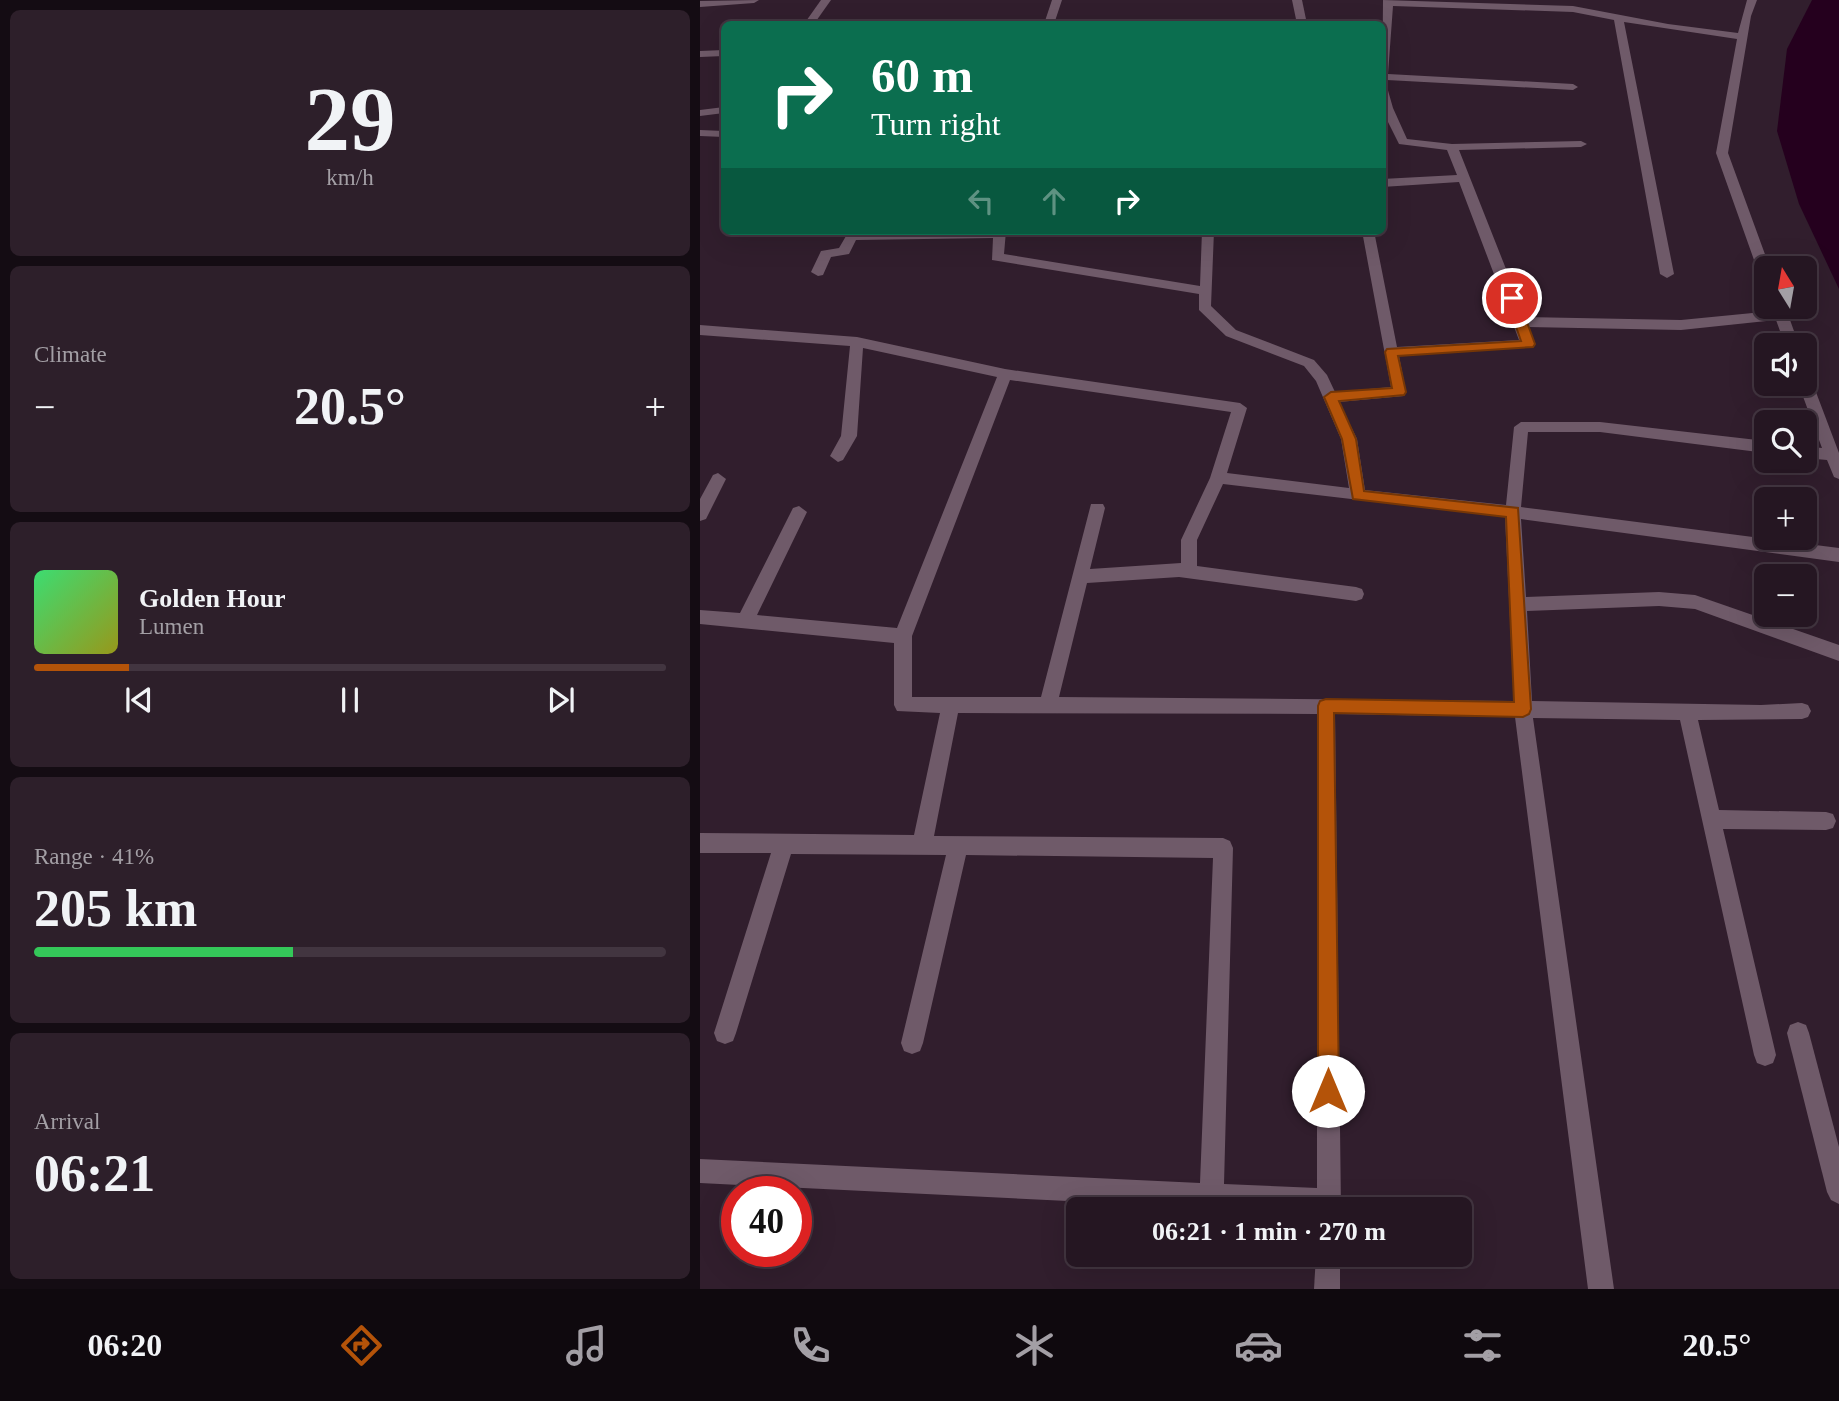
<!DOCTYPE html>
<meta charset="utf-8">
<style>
body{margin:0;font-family:Georgia,serif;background:#2d1f2a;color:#f1f3f6;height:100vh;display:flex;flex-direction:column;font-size:26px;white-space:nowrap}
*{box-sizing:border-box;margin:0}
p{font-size:23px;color:#a39fa5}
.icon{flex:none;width:38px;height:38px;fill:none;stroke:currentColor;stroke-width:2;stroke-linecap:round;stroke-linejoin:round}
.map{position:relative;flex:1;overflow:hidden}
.panel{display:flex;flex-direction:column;gap:10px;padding:10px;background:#140c13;width:700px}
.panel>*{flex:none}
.hud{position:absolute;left:21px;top:21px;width:665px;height:214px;border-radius:10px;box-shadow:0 7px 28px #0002,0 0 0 2px #423540;background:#0b6e4f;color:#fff;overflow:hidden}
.needle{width:46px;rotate:349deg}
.controls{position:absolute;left:1054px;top:256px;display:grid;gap:14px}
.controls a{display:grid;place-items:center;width:63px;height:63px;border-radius:10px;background:#251622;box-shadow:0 7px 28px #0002,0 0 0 2px #423540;font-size:35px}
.speed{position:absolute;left:21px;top:1176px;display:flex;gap:14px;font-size:35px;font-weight:700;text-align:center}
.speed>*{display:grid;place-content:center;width:91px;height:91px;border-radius:50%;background:#251622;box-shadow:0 7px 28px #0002,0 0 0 2px #423540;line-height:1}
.speed .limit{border:10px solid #d22;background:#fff;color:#111}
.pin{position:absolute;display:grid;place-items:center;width:60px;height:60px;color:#fff;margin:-30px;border:4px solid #fff;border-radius:50%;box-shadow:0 2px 7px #0007}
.me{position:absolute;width:77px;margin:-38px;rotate:0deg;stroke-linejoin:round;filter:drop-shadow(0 0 5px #0008)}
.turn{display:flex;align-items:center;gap:24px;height:147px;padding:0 35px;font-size:32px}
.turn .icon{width:91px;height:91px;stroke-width:2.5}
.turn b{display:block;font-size:49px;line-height:60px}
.lanes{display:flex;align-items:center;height:66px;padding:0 35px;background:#0003;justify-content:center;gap:35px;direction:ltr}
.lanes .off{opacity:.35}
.big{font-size:52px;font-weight:700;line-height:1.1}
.panel .card{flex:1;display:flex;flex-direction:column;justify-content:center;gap:10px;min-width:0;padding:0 24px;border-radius:10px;background:#2d1f2a}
.panel .dial{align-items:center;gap:0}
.dial b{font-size:91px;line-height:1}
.song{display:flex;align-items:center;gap:21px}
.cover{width:84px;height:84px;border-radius:10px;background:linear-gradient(135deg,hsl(140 70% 55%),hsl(60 70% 35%))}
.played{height:7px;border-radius:4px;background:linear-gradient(90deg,#b45309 15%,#423540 15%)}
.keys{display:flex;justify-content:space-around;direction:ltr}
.heat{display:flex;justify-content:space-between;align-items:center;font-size:38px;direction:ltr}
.charge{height:10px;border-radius:5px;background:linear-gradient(90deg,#34c759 41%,#423540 0)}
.trip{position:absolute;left:366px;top:1197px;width:406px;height:70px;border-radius:10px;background:#251622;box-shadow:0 7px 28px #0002,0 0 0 2px #423540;font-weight:700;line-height:70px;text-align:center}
.tabs{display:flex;height:112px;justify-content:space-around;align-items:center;background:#0f090e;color:#a39fa5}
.tabs .icon{width:49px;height:49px}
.tabs .on{color:#b45309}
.tabs b{font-size:32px;color:#f1f3f6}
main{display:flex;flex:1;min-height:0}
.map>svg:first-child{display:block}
.water{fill:#25001e}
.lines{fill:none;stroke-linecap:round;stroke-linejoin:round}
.minor{fill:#6f5a69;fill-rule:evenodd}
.route{fill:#b45309;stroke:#753606;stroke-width:2}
</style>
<main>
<section class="panel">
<div class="card dial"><b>29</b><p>km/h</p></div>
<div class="card"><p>Climate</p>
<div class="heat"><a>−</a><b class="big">20.5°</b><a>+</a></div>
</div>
<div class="card">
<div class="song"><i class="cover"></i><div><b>Golden Hour</b><p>Lumen</p></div></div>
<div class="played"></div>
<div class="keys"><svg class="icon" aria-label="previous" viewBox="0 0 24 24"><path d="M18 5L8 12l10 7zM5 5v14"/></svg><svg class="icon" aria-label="pause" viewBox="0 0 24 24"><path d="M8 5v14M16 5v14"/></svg><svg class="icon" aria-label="next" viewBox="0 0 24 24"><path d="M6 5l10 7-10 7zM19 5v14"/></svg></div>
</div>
<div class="card"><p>Range · 41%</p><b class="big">205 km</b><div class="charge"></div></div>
<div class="card"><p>Arrival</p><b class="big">06:21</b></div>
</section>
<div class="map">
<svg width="1139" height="1289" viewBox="0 0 1139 1289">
<rect width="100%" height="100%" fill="#311e2d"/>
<path class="water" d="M1112,0H1139V289L1099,204L1077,131L1087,49Z"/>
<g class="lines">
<g class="minor">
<path d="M59,0L54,3L0,7V1Z"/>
<path d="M121,0H131L114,24H104Z"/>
<path d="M352,0H362L354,24H344Z"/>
<path d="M592,0H602L607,24H597Z"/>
<path d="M683,0L873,6L968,24L1038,33L1047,0H1057L1051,16L1028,153L1070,268H1066V278L1059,274L1016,153L1037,39L924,22L974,274L967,278L960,274L914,20L873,12L693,6L688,74L873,84L878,87L873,90L687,80L683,84L687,87L693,108L707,139L752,144L881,141L887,144L881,147L759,150L825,317L981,320L1073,311L1071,306H1085L1099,345H1085L1076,320L981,330L828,327L835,344L833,347L699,356L706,392L704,396L639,402L657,439L665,490L806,505L814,427L821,422H900L1066,441V453L900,432H828L821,507L1139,548V562L821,519L826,597L959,592L995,595L1139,645V661L995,609L959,606L827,611L832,701L1061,705L1102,703L1108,705L1111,711L1108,717L1102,719L998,720L1019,810L1126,812L1133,814L1136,821L1133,828L1126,830L1023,829L1076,1055L1073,1063L1065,1066L1057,1063L1054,1055L980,720L833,718L914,1289H888L815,717L635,714L641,1209L512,1208L0,1183V1159L500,1183L513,858L266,855L223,1043L220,1051L212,1054L204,1051L201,1043L246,855L91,854L36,1033L33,1041L25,1044L17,1041L14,1033L71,853H0V833L214,835L240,713L197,711L194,705V643L0,624V610L40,613L93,508L99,506L107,512L57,615L197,628L297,377L163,348L157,436L143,460L138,462L130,456L141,436L150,346L0,335V325L157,337L305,369L540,403L547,408L527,473L649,488L641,439L616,381L604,366L526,336L499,310V294L292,260L293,238L156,240L149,254L131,257L123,275L118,276L111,272L121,251L139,248L146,236L145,231H306L304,254L500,286L502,231H514L511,306L536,330L614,360L627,375L635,392L691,387L662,231H674L697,347L819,340L759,182L682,187V179L757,175L747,150L699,144L682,110ZM310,380L531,412L510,478L481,540V563L390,569L405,508L403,504H391L341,697H212V636ZM523,484L805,517L814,701L359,697L387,583L479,577L656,601L662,599L664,594L662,589L656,587L497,566V540ZM258,713L617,714V1188L524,1184L533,848L530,841L523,838L234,836Z"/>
<path d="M24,50V56L0,57V51Z"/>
<path d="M24,107V113L0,116V110Z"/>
<path d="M0,130L24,131V137L0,136Z"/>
<path d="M1104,374L1111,379L1139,453V479L1134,477L1127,460L1104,458V446L1122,448L1098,383H1104Z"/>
<path d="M18,473L26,479L6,519L0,521V499L13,475Z"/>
<path d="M1098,1022L1106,1025L1109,1033L1139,1147V1204L1131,1200L1127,1192L1087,1033L1090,1025Z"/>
<path d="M616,1255H640V1289H614Z"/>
</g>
</g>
<path class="route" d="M812,294L818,298L835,344L833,347L698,356L706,392L704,395L639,401L656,439L664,491L818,508L831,709L829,714L823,717L634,713L639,1091L636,1098L628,1102L621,1098L618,1091V706L620,701L626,699L814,702L806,517L653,499L642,439L624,397L631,392L692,388L685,352L687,349L821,341L806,298Z"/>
</svg>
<div class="controls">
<a><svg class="needle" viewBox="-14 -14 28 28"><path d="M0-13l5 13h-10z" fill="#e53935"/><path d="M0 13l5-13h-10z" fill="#a39fa5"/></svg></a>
<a><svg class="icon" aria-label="sound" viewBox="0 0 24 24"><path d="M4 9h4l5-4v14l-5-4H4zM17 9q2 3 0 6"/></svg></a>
<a><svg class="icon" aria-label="search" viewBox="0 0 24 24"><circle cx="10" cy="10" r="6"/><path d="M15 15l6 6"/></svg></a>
<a>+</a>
<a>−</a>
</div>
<div class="speed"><div class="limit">40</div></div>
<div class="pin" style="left:812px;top:298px;background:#d93025"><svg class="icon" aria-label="arrive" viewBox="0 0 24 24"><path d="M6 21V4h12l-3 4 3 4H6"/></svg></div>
<svg class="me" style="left:628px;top:1091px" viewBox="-20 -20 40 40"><circle r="19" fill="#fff"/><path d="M0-13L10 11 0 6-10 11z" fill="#b45309"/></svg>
<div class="trip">06:21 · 1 min · 270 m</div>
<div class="hud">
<div class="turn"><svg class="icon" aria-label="right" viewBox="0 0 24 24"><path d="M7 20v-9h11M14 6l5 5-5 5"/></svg><div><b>60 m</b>Turn right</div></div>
<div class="lanes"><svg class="icon off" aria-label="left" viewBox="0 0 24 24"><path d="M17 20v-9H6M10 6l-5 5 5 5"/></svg><svg class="icon off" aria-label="ahead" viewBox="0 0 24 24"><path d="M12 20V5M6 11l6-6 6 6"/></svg><svg class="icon" aria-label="right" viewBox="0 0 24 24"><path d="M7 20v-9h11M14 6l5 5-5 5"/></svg></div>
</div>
</div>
</main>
<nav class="tabs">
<b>06:20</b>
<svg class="icon on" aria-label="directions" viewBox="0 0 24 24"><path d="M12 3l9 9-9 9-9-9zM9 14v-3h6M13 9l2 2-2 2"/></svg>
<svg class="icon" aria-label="music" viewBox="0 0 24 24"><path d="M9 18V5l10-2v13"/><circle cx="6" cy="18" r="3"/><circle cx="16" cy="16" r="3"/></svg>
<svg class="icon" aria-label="phone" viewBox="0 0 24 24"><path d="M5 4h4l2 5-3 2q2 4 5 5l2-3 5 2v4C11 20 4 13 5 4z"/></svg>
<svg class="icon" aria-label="climate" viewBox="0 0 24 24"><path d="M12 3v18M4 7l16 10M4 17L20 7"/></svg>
<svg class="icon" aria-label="car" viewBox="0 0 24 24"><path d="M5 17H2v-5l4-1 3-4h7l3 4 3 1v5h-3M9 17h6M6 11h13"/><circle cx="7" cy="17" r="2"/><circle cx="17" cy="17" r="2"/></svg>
<svg class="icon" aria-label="filters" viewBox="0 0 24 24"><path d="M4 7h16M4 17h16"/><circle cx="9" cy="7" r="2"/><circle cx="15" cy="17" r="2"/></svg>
<b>20.5°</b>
</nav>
